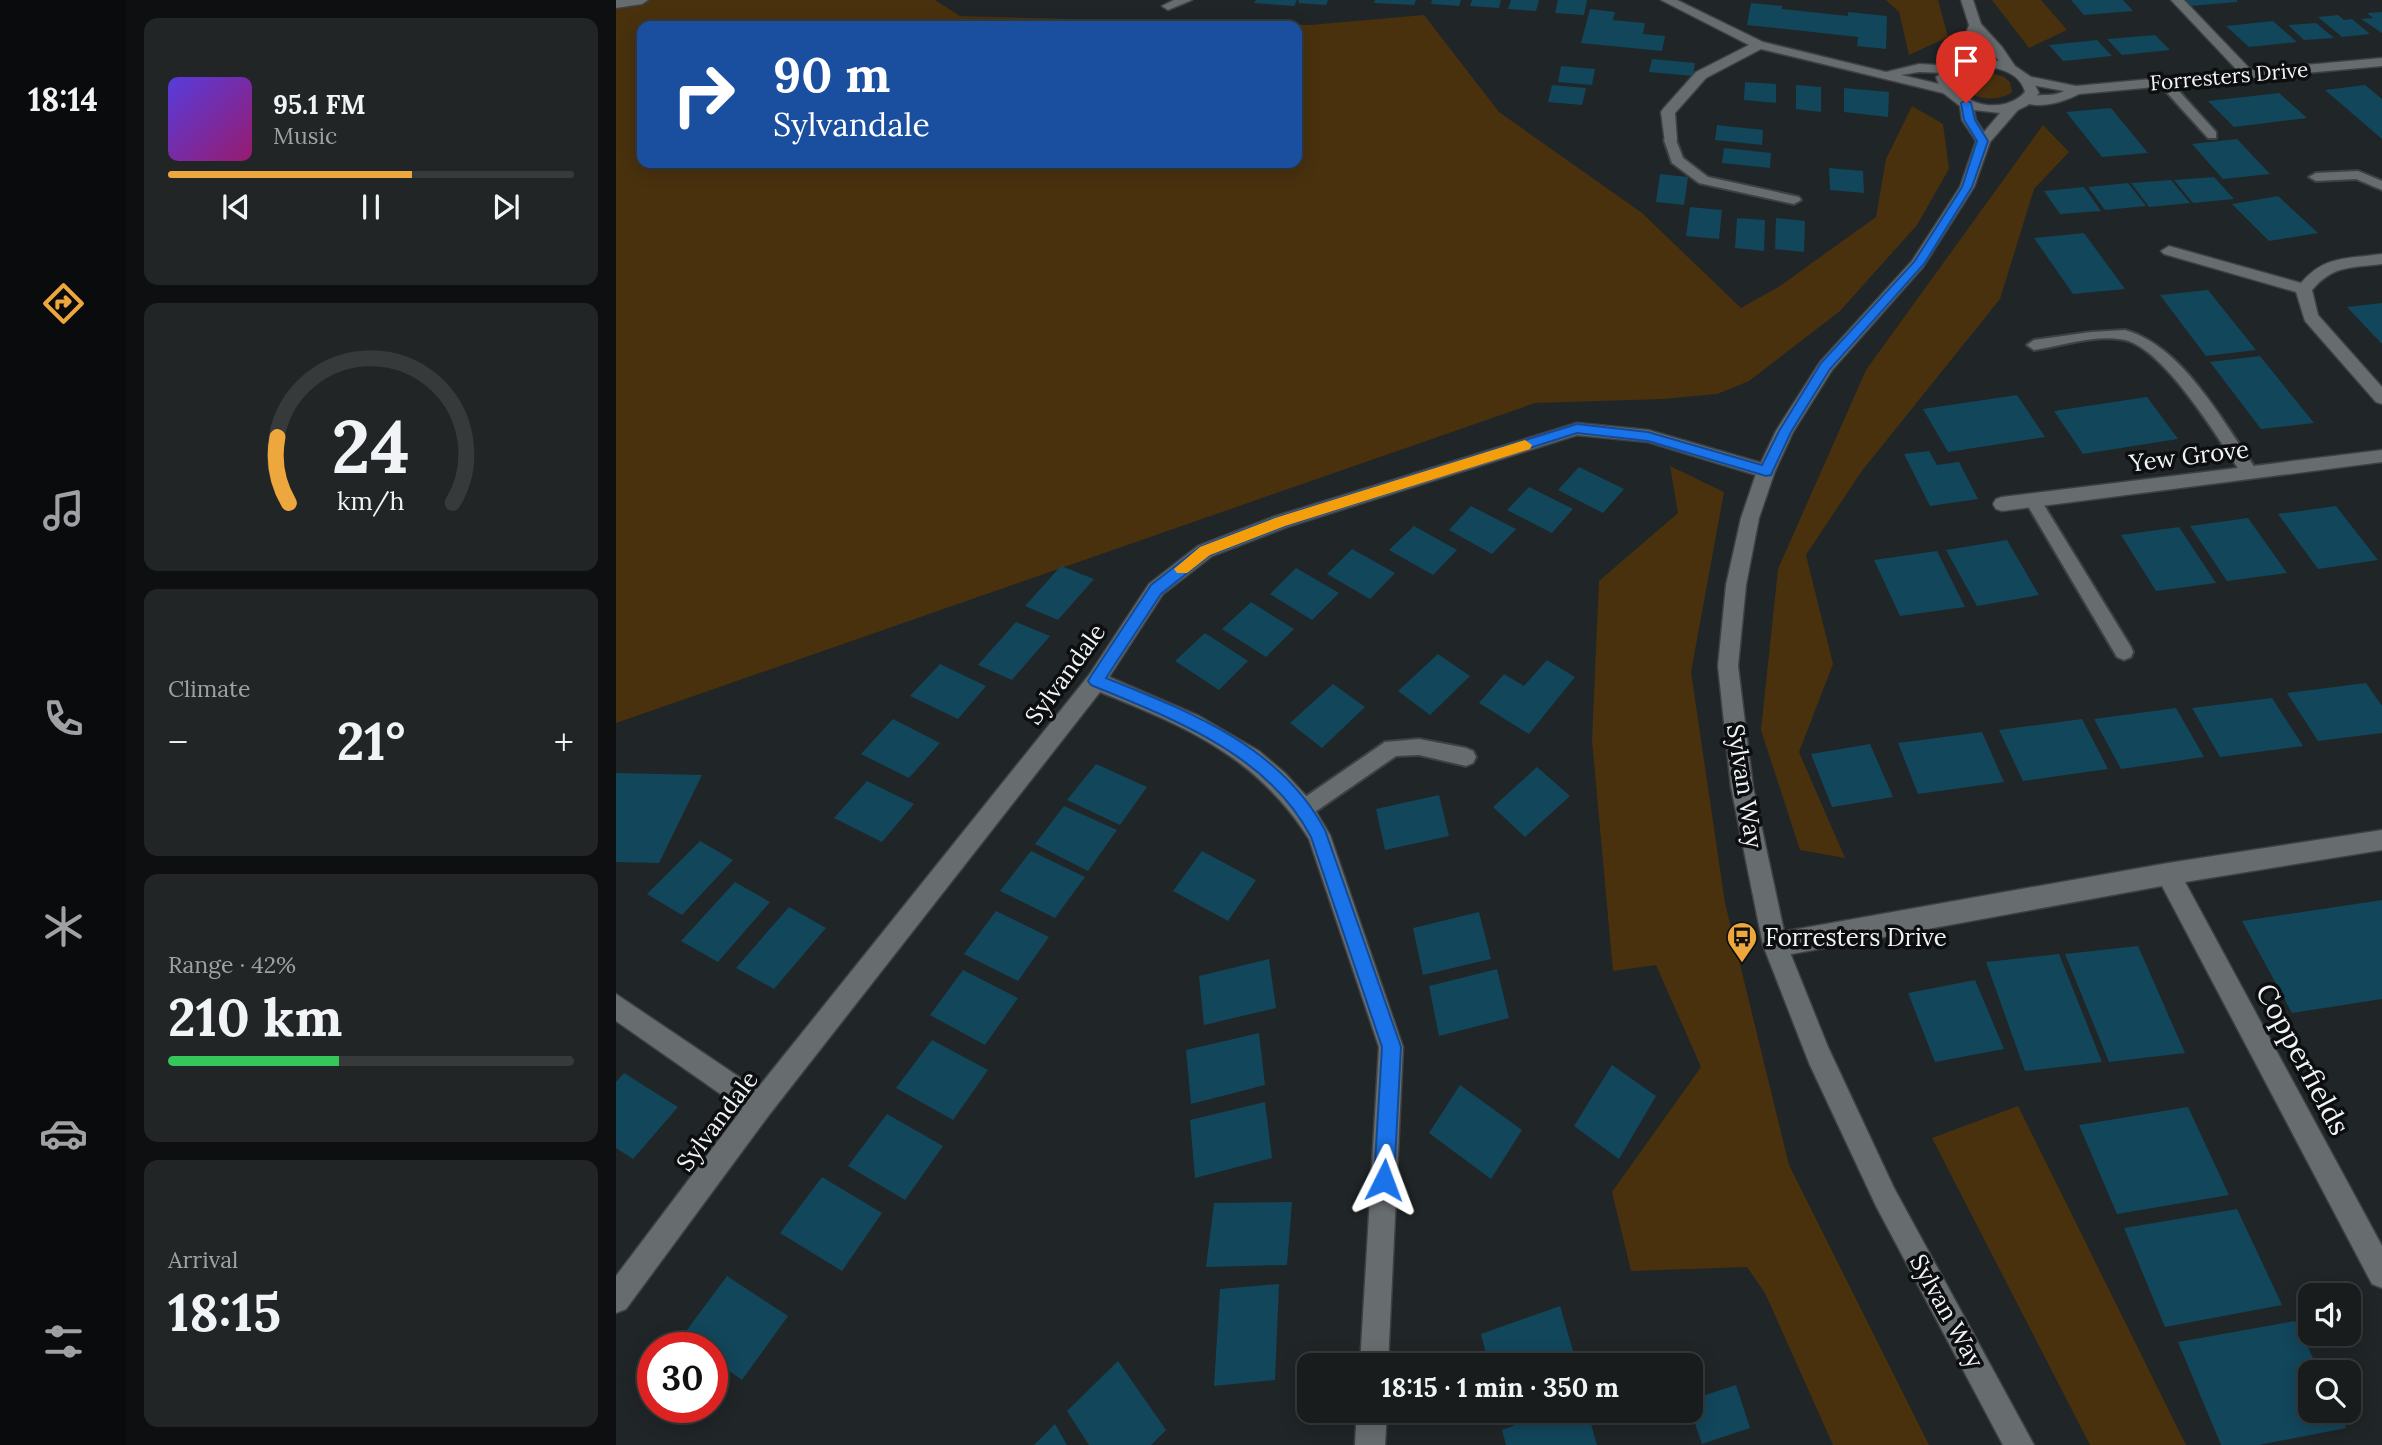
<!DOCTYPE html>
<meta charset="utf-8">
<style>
body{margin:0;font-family:Lora,serif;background:#212526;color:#f1f3f6;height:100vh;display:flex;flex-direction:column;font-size:26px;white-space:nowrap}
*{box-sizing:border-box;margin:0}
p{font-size:23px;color:#9fa1a4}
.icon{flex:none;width:38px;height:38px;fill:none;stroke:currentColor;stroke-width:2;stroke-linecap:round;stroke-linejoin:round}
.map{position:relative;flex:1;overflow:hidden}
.sheet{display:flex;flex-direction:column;gap:18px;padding:18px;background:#0d0f10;width:490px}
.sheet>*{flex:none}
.top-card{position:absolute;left:21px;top:21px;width:665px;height:147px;border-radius:14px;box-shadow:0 4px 18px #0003,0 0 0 2px #363a3b;background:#1a4fa0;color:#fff;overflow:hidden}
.tools{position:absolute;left:1682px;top:1283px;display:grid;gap:14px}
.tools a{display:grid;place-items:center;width:63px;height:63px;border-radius:14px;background:#181c1d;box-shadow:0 4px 18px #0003,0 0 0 2px #363a3b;font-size:35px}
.speed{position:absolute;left:21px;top:1332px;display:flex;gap:14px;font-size:35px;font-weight:700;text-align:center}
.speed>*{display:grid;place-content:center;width:91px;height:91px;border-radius:50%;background:#181c1d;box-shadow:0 4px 18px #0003,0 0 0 2px #363a3b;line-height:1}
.speed .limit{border:10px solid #d22;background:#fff;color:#111}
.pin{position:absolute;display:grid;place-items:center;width:60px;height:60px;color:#fff;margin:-72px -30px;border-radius:50% 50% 50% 0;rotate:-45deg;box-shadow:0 0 7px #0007}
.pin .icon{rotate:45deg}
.me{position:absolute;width:77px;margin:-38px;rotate:3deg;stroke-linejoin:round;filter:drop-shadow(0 0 5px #0008)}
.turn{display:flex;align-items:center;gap:24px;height:147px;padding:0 21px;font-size:32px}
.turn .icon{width:91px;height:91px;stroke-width:2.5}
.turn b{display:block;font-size:49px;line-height:60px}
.big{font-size:52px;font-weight:700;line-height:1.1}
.sheet .tile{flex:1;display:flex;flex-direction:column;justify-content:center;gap:10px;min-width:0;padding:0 24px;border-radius:14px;background:#212526}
.sheet .dial{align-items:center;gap:0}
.dial svg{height:182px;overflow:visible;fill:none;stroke:#363a3b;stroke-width:7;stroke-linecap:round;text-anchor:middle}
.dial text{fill:#f1f3f6;stroke:none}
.song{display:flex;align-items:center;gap:21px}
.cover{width:84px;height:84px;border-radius:10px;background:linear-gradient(135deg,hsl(250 70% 55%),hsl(320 70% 35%))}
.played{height:7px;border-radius:4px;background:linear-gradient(90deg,#eea73d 60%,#363a3b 60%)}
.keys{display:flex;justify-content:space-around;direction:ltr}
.heat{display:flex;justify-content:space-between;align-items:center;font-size:38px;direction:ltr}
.charge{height:10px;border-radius:5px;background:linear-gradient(90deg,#34c759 42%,#363a3b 0)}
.trip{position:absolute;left:681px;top:1353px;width:406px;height:70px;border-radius:14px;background:#181c1d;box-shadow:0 4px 18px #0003,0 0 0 2px #363a3b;font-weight:700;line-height:70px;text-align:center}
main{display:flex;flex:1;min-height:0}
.tab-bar{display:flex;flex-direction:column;width:126px;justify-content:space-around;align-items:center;background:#0a0b0c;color:#9fa1a4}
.tab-bar .icon{width:49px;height:49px}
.tab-bar .current{color:#eea73d}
.tab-bar b{font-size:32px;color:#f1f3f6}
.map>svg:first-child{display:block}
.green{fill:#49310e;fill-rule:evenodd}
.building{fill:#12465b}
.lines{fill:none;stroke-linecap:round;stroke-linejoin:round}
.lane-casing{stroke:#3d4143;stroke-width:4}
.street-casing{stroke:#3d4143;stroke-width:3}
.secondary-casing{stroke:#3d4143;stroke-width:3}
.lane{fill:#676c6f;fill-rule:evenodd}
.street{fill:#676c6f;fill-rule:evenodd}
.secondary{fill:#676c6f;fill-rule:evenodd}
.route{fill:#1a73e8;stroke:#114b97;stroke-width:2}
.slow{fill:#f59e0b}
.labels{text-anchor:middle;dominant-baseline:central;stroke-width:7;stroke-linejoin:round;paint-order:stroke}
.far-street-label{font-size:21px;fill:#f1f4f6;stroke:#0c0e0f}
.street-label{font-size:24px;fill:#f1f4f6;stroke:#0c0e0f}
.poi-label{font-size:24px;fill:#f1f4f6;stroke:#0c0e0f;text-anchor:start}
.near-street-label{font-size:28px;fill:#f1f4f6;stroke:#0c0e0f}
</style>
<main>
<nav class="tab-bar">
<b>18:14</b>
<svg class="icon current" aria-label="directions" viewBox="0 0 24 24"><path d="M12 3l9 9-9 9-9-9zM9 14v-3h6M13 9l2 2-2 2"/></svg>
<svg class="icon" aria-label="music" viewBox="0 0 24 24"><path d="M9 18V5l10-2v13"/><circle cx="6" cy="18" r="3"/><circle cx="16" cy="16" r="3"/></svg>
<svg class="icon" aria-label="phone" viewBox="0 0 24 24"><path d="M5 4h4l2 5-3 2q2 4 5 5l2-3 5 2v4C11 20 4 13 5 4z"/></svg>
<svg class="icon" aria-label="climate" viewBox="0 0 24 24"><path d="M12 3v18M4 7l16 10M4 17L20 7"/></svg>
<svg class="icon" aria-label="car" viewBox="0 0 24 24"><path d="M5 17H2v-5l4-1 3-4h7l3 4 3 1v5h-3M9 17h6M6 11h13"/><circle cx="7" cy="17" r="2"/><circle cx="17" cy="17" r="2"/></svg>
<svg class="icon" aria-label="filters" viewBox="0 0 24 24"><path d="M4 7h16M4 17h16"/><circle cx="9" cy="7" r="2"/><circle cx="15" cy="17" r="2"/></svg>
</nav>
<section class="sheet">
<div class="tile">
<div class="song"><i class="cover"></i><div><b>95.1 FM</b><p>Music</p></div></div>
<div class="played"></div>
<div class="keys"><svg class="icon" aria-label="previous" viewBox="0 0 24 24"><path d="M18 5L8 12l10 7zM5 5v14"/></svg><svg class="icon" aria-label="pause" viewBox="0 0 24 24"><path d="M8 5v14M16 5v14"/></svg><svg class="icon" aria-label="next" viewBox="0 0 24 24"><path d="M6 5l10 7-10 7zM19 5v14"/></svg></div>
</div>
<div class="tile dial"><svg viewBox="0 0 100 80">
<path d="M14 69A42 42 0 1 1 86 69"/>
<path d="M14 69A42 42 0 0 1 9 40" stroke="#eea73d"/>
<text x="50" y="56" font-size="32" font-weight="700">24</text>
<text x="50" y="72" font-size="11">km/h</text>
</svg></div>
<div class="tile"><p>Climate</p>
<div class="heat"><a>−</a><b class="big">21°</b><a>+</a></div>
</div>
<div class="tile"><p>Range · 42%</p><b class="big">210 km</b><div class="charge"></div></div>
<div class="tile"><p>Arrival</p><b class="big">18:15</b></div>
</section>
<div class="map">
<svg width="1766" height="1445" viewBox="0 0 1766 1445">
<rect width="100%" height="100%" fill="#202527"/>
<g class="green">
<path d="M0,0H319L344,16L694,25L808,15L883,112L1026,213L1125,308L1164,286L1260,217L1270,159L1296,106L1327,124L1333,169L1301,225L1224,311L1133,381L1101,394L1047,399L919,403L0,723ZM26,26H681V163H26Z"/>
<path d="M1270,0H1322L1332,37L1293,55L1283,12Z"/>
<path d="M1376,0H1425L1451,30L1413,48Z"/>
<path d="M1369,71L1388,77L1394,82L1396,92C1381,103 1353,100 1344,82L1351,73Z"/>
<path d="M1427,125L1453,152L1418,189L1384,299L1245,472L1190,555L1217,664L1183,752L1229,858L1184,850L1145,730L1162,569L1250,370Z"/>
<path d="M1054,466L1108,492L1075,672L1109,903L1173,1165L1313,1445H1217L1149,1293L1131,1267L1015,1271L996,1192L1085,1067L1040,965L997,971L976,740L983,581L1062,513Z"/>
<path d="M1402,1106L1570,1445H1474L1316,1138Z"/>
</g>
<g class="building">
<path d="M640,0H681L678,6L638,3Z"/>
<path d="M683,0H712L710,5L682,3Z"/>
<path d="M759,0H800L798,5L758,3Z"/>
<path d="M816,0H845L843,6L815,4Z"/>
<path d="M856,0H885L883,8L854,6Z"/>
<path d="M895,0H923L920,11L892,9Z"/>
<path d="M942,0H971L968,15L939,13Z"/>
<path d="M1455,0H1507L1517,11L1468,15Z"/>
<path d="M1568,0H1621V2L1574,6Z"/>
<path d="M1135,3L1166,6V9L1232,16V12L1271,16L1270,49L1241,46L1242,37L1131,25Z"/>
<path d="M974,9L999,12L997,20L1029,23L1027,34L1049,36L1046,51L965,43Z"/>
<path d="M1766,12V33L1745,19L1757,18L1751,13Z"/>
<path d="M1722,15L1728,20L1736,19L1754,34L1726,37L1702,17Z"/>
<path d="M1657,21L1681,42L1633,47L1610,26Z"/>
<path d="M1700,23L1718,38L1688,40L1672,25Z"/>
<path d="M1539,35L1554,50L1506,55L1491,39Z"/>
<path d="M1481,40L1496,56L1447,61L1433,45Z"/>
<path d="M1036,59L1079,63L1077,76L1033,72Z"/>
<path d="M945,66L979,69L976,85L942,82Z"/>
<path d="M1129,82L1160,84V103L1128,100Z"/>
<path d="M936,85L970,88L966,105L932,102Z"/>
<path d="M1180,85L1205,87V112L1180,109Z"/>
<path d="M1749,85L1766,99V139L1709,90Z"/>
<path d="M1228,88L1273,92L1272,117L1228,112Z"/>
<path d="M1663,93L1691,118L1618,127L1592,101Z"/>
<path d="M1495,108L1532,153L1486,157L1450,112Z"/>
<path d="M1101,125L1147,130L1146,145L1099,140Z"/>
<path d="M1621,139L1654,174L1607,179L1576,144Z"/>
<path d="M1108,148L1155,153L1154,168L1106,163Z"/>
<path d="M1213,168L1247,171L1248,193L1214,190Z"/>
<path d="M1044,174L1072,177L1068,205L1040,202Z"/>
<path d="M1598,177L1618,199L1577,203L1558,180Z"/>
<path d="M1555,180L1574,203L1533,207L1515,183Z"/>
<path d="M1512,183L1530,206L1489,210L1472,187Z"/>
<path d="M1468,187L1485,211L1444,214L1428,191Z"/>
<path d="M1662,196L1702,233L1653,241L1616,204Z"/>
<path d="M1074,207L1106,210L1103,239L1070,236Z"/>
<path d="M1121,218L1149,220L1148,251L1119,248Z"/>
<path d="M1160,218L1189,221L1188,252L1159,249Z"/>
<path d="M1468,233L1509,289L1457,294L1418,238Z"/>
<path d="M1592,290L1640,350L1590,356L1544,295Z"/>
<path d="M1766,303V344L1731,307Z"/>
<path d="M1644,356L1698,423L1645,429L1594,362Z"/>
<path d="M1401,395L1429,437L1332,452L1307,409Z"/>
<path d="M1531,397L1562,439L1467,454L1438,411Z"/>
<path d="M1313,451L1321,465L1343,462L1362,499L1314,506L1288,454Z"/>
<path d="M963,467L1008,489L987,513L942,490Z"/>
<path d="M913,487L957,509L936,533L891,510Z"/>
<path d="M855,506L900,529L876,554L833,530Z"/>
<path d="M1720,506L1762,560L1702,569L1662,514Z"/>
<path d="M1632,518L1671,573L1611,581L1574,526Z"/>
<path d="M798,526L841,550L817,575L773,550Z"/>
<path d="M1563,527L1600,583L1540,591L1505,535Z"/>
<path d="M1391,540L1423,595L1361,606L1330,550Z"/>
<path d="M736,549L779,573L754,599L711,574Z"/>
<path d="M1321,551L1349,607L1284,616L1258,560Z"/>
<path d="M445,566L478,579L442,620L409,606Z"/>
<path d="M680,568L723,593L696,620L654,594Z"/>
<path d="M635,602L678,629L650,657L606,629Z"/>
<path d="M400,622L434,636L396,680L362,665Z"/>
<path d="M589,633L632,661L603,690L559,661Z"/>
<path d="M822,654L854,676L814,715L782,691Z"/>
<path d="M931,660L959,677L913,734L863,703L888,674L908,686Z"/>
<path d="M324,664L370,686L342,719L294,696Z"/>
<path d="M1750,683L1766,706V733L1702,741L1671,693Z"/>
<path d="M717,684L749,707L706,748L674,723Z"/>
<path d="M1656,698L1687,746L1604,757L1576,708Z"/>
<path d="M1560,708L1588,757L1505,769L1478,719Z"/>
<path d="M277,719L324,743L293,778L245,754Z"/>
<path d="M1466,719L1492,769L1407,781L1383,730Z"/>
<path d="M1366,732L1388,782L1302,794L1282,743Z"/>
<path d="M1254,744L1277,797L1216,807L1195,754Z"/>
<path d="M480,764L531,787L504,825L451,800Z"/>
<path d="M921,767L954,796L909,837L877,807Z"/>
<path d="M0,773L86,775L43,863L0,862Z"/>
<path d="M251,781L298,804L266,842L218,818Z"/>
<path d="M823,795L833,836L769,850L760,809Z"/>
<path d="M448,806L501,830L472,871L419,844Z"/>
<path d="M84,841L117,860L66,915L31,894Z"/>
<path d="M415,851L469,877L439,918L384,891Z"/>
<path d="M586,851L640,880L612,921L557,891Z"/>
<path d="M119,882L154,902L102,962L65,941Z"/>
<path d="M1766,900V999L1676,1013L1626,921Z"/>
<path d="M173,907L210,928L158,989L120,968Z"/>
<path d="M380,911L433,937L402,981L348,954Z"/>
<path d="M863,912L875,959L807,975L797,928Z"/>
<path d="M1522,946L1569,1053L1493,1062L1449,954Z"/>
<path d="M1443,954L1486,1062L1409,1071L1370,962Z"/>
<path d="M653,959L660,1008L588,1025L583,976Z"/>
<path d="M881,969L893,1018L823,1036L813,986Z"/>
<path d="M347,970L402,998L369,1045L314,1015Z"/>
<path d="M1359,980L1388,1049L1319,1062L1292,993Z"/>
<path d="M643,1033L649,1085L575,1104L570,1050Z"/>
<path d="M316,1040L372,1070L337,1120L280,1088Z"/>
<path d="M996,1065L1040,1096L1003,1159L958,1126Z"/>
<path d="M8,1073L62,1107L17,1159L0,1148V1082Z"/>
<path d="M844,1085L906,1130L875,1179L813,1133Z"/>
<path d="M649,1102L656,1158L579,1178L574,1120Z"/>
<path d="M1572,1107L1613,1195L1501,1214L1463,1125Z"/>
<path d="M271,1114L327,1146L289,1200L232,1166Z"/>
<path d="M206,1177L266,1213L226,1271L164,1233Z"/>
<path d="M676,1202L671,1265L590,1267L598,1203Z"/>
<path d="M1621,1209L1666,1305L1549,1327L1508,1228Z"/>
<path d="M111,1276L172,1316L126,1380L96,1359V1348H79L65,1338Z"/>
<path d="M663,1284L659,1380L598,1386L604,1289Z"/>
<path d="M944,1306L961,1365H873L865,1334Z"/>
<path d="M1679,1321L1704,1372H1694V1410H1722L1730,1428L1643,1445H1605L1562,1342Z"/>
<path d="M502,1361L550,1430L535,1445H473L451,1411Z"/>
<path d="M1120,1385L1134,1428L1086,1444L1074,1409V1400Z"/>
<path d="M940,1410H971L981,1445H890L886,1430Z"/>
<path d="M439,1424L451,1445H418Z"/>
</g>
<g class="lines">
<g class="lane-casing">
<g id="lane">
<path d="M1548,78L1552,79L1600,132V138H1592L1544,85L1542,82Z"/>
<path d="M1054,136L1060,140L1067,158L1092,177L1183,197L1185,200L1178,204L1083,183L1056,163L1048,140Z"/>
<path d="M1742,171L1766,181V190L1740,179L1700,181L1693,177L1700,173Z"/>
<path d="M1509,330C1567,346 1607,422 1640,469L1642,473L1640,477H1628C1605,443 1549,349 1509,340C1481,334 1446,346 1418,350L1411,345L1418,340L1475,332Z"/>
<path d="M1417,495L1423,497L1515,647L1517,652L1515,657L1508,660L1501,657L1409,501Z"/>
<path d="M803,739L850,748L857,751L860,757L857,763L850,766L803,755L780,756L696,814L689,817L682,814L679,808L682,802L769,742Z"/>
</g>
</g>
<g class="street-casing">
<g id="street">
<path d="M558,0H576L552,10L546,6Z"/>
<path d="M1045,0H1061L1147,42L1270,72L1303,64L1338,66V72L1333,73L1303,72L1285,75L1336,87L1338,90L1331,94L1145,49L1090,78L1059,113L1061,140L1059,143H1049L1045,112L1047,109L1080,72L1133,45Z"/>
<path d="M1555,0H1568L1635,70L1766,58V66L1463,94C1448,102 1420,111 1405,100C1417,91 1435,99 1448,91L1406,83V77L1411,76L1460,86L1622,71Z"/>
<path d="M1553,246L1685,283C1709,255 1731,259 1766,254V264C1735,268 1717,265 1696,290L1702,315L1766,387V404L1760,402L1689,321L1680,292L1548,254L1545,251Z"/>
<path d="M961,423L1032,430L1156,466L1159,471L1156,476L1150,478L1032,442L961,435L671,527L596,556L547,594L493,677L583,716L643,751L669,773L692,798L714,835L787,1047L772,1365H744L763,1047L693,839C641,757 571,727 484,692L153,1115L10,1309L0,1313V1276L126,1109L0,1021V994L141,1089L473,675L533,584L582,546L657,517Z"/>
<path d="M1766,450V462L1386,511L1380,509L1377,504L1380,499L1386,497Z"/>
<path d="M1766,830V850L1569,882L1766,1246V1288L1756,1284L1546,886L1159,957L1151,953L1147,945L1151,937L1159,933L1552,863Z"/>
<path d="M741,1410H771L769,1445H739Z"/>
</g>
</g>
<g class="secondary-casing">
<g id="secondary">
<path d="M0,0H32L26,4L0,8Z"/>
<path d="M1345,0H1357L1365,24L1386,47L1399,66L1415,77L1423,93L1412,105L1402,110L1374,142L1358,187L1307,267L1216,370L1177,432L1159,471L1143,518L1130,585L1122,666L1137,787L1171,945L1212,1047L1278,1188L1418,1445H1387L1260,1206L1193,1063L1147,945L1115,787L1102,666L1110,585L1125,518L1141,471L1160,431L1204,362L1296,261L1344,187L1360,141L1346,120L1344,106L1326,92L1320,77L1339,62L1353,25ZM1362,35L1383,61L1353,59ZM1355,66C1375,65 1404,70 1409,92C1388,115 1344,107 1334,77L1344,69ZM1358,110L1384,113L1368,132L1360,120Z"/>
</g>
</g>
<use href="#lane" class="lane"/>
<use href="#street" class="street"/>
<use href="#secondary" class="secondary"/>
</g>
<path class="route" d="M1350,100L1355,103L1359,120L1372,141L1356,187L1308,264L1214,369L1175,432L1155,475L1150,476L1032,441L961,433L669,526L594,555L545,594L490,678C574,712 664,746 709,830L785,1047L778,1180L775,1187L768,1190L761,1187L758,1180L766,1047L695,837C652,754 557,719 475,685L472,681L475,676L535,585L584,547L659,518L961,424L1032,432L1146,465L1163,431L1205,363L1298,262L1346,187L1361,141L1348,120L1345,103Z"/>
<path class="slow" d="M909,440L916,445L914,449L669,526L594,555L571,573H561L558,569L584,547L659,518Z"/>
<defs>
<g id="bus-pin" transform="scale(1.575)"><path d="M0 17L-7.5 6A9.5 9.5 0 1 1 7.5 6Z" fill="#eea73d" stroke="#0c0e0f"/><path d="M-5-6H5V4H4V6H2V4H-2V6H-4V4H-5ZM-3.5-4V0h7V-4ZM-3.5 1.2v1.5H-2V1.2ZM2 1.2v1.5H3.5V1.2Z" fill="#111"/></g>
</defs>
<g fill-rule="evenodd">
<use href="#bus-pin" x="1126" y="937"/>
</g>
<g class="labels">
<g class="far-street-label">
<text transform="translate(1613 76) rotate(-5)">Forresters Drive</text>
</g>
<g class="street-label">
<text transform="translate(1573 456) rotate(-7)">Yew Grove</text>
<text transform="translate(449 674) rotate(-54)">Sylvandale</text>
<text transform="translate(1129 786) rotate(81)">Sylvan Way</text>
<text transform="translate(101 1121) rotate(-53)">Sylvandale</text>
<text transform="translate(1331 1311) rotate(61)">Sylvan Way</text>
</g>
<g class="poi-label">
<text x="1149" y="937">Forresters Drive</text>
</g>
<g class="near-street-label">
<text transform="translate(1687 1059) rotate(62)">Copperfields</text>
</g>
</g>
</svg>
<div class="tools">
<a><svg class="icon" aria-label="sound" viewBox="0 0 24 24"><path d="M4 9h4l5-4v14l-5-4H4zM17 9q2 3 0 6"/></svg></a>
<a><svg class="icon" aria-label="search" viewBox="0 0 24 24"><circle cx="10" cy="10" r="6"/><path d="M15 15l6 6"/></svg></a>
</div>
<div class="speed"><div class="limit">30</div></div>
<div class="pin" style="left:1350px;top:103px;background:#d93025"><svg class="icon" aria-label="arrive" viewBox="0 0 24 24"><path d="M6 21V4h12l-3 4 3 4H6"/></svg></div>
<svg class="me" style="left:768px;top:1180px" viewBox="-20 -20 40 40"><path d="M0-17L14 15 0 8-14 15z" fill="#1a73e8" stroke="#fff" stroke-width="4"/></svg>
<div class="trip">18:15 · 1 min · 350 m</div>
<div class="top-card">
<div class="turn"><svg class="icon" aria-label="right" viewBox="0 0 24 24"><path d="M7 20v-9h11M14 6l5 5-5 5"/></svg><div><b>90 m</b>Sylvandale</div></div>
</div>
</div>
</main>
